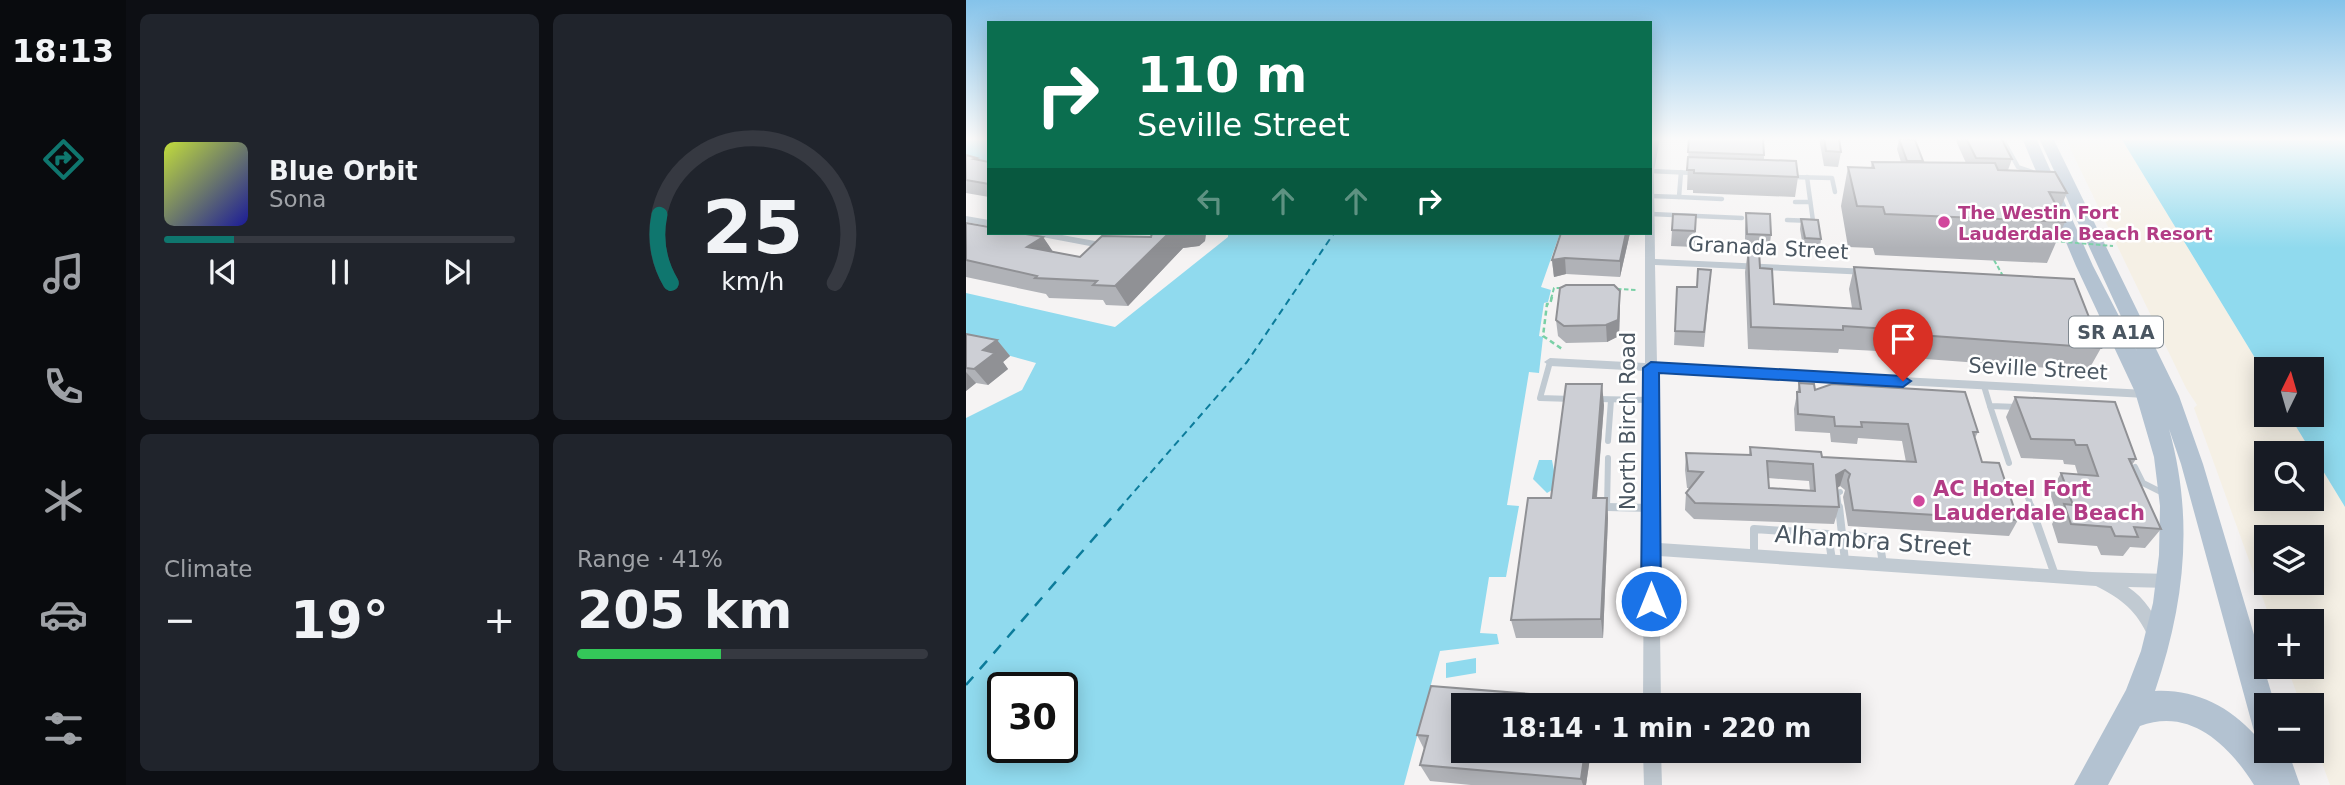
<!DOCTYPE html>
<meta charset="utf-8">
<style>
body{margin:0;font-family:"DejaVu Sans",sans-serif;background:#20242c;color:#f1f3f6;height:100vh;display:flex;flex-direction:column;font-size:26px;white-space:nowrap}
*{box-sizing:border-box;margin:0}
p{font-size:23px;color:#9ea1a6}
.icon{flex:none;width:38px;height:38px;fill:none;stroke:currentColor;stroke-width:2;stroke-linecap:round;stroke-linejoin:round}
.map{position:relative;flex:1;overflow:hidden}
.panel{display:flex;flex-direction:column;gap:14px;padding:14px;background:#0d0f14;width:840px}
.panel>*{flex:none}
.hud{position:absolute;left:21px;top:21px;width:665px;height:214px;border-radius:0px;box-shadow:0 4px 18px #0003;background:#0b6e4f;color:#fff;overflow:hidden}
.needle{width:46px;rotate:5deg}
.buttons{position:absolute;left:1288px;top:357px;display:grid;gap:14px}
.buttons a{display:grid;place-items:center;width:70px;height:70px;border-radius:0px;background:#171b24;box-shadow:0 4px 18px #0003;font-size:35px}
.speed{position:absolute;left:21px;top:672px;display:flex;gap:14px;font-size:35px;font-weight:700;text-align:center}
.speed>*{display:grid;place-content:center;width:91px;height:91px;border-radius:50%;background:#171b24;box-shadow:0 4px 18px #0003;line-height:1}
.speed .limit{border:4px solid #111;border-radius:10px;background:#fff;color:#111}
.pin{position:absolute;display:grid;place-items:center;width:60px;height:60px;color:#fff;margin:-72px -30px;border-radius:50% 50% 50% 0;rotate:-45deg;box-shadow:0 0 7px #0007}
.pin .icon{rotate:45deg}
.me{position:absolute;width:77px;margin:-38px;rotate:0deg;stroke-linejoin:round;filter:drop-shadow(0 0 5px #0008)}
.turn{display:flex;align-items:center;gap:24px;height:147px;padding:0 35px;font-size:32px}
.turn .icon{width:91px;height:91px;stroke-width:2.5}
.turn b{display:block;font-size:49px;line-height:60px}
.lanes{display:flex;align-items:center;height:66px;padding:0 35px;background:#0003;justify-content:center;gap:35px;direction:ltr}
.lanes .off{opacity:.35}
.big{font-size:52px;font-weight:800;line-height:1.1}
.panel .card{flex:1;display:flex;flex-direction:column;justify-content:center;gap:10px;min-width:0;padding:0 24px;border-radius:10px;background:#20242c}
.panel .dial{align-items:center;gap:0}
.dial svg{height:182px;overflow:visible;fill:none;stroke:#363941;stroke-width:7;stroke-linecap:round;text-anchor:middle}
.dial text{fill:#f1f3f6;stroke:none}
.song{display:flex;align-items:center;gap:21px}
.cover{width:84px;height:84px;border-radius:10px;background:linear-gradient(135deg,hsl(70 70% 55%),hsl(240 70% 35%))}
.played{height:7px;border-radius:4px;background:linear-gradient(90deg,#0f766e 20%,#363941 20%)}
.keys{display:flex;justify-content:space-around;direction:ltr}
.heat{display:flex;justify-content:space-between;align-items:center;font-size:38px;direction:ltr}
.charge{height:10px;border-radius:5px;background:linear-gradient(90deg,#34c759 41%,#363941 0)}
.panel .tiles{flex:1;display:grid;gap:14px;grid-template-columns:repeat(2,1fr)}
.trip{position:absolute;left:485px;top:693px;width:410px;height:70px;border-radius:0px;background:#171b24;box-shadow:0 4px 18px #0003;font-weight:800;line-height:70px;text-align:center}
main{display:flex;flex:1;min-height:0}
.dock{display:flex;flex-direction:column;width:126px;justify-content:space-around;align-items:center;background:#090b0e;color:#9ea1a6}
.dock .icon{width:49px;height:49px}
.dock .current{color:#0f766e}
.dock b{font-size:32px;color:#f1f3f6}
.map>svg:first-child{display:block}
.sand{fill:#f5f0e5;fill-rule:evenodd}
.water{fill:#90daee;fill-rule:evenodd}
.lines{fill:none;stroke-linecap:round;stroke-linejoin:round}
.ferry-far1{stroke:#0c7c9b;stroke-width:2;stroke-dasharray:7 5;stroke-linecap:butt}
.ferry{stroke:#0c7c9b;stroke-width:2.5;stroke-dasharray:11 10;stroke-linecap:butt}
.path-far1{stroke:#7ad0a6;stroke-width:2;stroke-dasharray:4.5 2.5;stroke-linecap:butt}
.path{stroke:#7ad0a6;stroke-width:2.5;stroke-dasharray:5 3.5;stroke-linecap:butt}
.lane-far2{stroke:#c1cad2;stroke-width:4.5}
.lane-far1{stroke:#c1cad2;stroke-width:6}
.lane{stroke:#c1cad2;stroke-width:8}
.street{fill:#c1cad2;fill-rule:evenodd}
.primary{fill:#b3c2d1;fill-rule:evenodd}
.path-bridge{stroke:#7ad0a6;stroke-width:2;stroke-dasharray:4.5 2.5;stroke-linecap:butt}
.wall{fill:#b0b2b7;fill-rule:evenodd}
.shaded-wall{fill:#909195}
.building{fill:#cdcfd5;stroke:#909195;stroke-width:2;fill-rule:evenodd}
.route{fill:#1a73e8;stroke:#114b97;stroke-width:2}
.hotel-dot{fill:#d1479c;stroke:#fff;stroke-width:2.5}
.labels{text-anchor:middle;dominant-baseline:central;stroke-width:5;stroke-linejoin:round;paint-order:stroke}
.far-hotel-label{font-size:18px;font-weight:bold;fill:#b23c85;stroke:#fff;text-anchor:start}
.shield{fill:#fff;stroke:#808990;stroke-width:2}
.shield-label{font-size:19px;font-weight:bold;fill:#4a5661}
.street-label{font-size:21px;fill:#4a5661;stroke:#fff}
.hotel-label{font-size:21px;font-weight:bold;fill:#b23c85;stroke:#fff;text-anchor:start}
.near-street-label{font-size:24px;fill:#4a5661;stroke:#fff}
</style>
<main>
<nav class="dock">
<b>18:13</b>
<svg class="icon current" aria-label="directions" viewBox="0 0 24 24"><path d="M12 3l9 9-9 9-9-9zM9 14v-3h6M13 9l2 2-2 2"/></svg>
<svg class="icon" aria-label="music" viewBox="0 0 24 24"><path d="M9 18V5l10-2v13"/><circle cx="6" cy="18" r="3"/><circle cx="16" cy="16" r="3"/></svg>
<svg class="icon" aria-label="phone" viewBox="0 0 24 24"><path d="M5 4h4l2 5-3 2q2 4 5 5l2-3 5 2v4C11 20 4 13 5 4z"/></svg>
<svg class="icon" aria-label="climate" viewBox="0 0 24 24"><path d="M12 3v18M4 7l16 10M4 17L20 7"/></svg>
<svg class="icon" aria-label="car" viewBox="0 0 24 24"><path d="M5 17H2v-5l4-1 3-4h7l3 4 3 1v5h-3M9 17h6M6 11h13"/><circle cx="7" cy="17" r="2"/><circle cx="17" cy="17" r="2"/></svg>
<svg class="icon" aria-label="filters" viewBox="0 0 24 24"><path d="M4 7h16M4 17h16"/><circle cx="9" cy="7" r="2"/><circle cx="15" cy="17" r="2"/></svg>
</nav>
<section class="panel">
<div class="tiles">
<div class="card">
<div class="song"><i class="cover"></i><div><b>Blue Orbit</b><p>Sona</p></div></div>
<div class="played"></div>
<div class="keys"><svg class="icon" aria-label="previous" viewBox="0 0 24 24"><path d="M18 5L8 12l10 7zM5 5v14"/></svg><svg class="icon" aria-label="pause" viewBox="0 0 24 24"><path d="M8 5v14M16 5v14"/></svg><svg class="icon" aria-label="next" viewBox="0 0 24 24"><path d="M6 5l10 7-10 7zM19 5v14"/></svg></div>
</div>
<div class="card dial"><svg viewBox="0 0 100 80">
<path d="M14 69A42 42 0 1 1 86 69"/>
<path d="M14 69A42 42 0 0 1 9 39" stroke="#0f766e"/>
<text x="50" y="56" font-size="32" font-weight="700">25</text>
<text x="50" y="72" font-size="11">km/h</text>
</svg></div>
<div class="card"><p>Climate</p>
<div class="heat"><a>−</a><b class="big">19°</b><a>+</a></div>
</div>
<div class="card"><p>Range · 41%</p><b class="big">205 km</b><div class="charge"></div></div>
</div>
</section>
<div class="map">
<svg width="1379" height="785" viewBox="0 0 1379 785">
<rect width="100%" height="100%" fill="#f5f3f3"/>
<path class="sand" d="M1099,138H1155L1300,376V415H1323L1379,507V785H1364L1346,735V705H1335L1321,667H1346V621H1305L1228,408L1231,405L1220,388ZM1300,453H1346V499H1300ZM1300,537H1346V583H1300Z"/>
<g class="water">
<path d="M0,138H23V164L0,160Z"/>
<path d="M1155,138H1379V507L1323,415H1346V369H1300V376Z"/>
<path d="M262,233H594L575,287L585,290L582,302L578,303L573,336L577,337L573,373L563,372L541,505L553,506L540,577H523L514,633L531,634L533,644L474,651L438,785H0V418L56,390L70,363L0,344V293L149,327L262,237ZM37,688H96V747H37Z"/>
<path d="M573,460H586L591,487L581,493L567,479Z"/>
<path d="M510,658V673L480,678V663Z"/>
</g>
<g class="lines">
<path class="ferry-far1" d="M153,509L281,362L368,233"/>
<path class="ferry" d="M0,685L155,507"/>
<g class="path-far1">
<path d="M651,289L670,290"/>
<path d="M585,299L588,288H596"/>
</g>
<path class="path" d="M586,297L584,304H581L577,336L596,349"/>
<g class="lane-far2">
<path d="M1036,138L1052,167L1069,173"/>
<path d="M684,171L728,173"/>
<path d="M826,177L866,178L869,192"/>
<path d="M685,196L713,197L715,172"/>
<path d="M713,197L756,199"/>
<path d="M829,202H844"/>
<path d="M685,214L776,218"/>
<path d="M821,220L847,221L841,177"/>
</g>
<g class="lane-far1">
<path d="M584,362L574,398L606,399"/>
<path d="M1018,386L1024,406L1052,407"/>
<path d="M631,399L685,400"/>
<path d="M1024,406L1043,463"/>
<path d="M642,441L645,400"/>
<path d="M642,458L641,508H685"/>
<path d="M1169,467L1177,483L1197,493"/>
<path d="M1058,486L1066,509"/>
<path d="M873,509L871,493L874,492"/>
</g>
<g class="lane">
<path d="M641,507L685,508"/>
<path d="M873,507L879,561"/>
<path d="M1065,507L1089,575"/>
<path d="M876,535L913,538L917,564"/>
<path d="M788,556V529L862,534L866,560"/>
</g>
<g class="street">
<path d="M686,138H694L688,171L689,259L902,269L907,272L902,275L689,265L691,364L1180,390L1186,394L1180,398L691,372L693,543L1126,572L1204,574L1209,576L1212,581L1209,586L1204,588L1162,587C1179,598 1189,615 1197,633L1195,638L1189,641L1183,638C1170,610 1157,600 1130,586L693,556L695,705H677L679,371L584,366L578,362L584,358L679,363V233H684Z"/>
<path d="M0,216L23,220V226L0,222Z"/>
<path d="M66,233H85L129,241L134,244L129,247L71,236Z"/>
<path d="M677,751H695L696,785H678Z"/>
</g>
<path class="primary" d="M1056,138H1070L1127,266L1171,351L1073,138H1087L1213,396L1237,464L1309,705H1300V751H1322L1334,785H1288C1263,745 1224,707 1174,726L1142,785H1108L1160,690L1175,651L1187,603L1193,555L1194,506L1188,457L1169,392L1110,266ZM1203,429L1215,464L1289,735C1263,706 1228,689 1189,691C1219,604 1228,518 1203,429Z"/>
<g class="path-bridge">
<path d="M1088,241L1147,246"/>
<path d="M1028,260L1037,276"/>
</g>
</g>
<g class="wall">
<path d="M723,138L798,155V160L832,177L829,197L727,193V190H721Z"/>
<path d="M853,138H873L875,152L872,167L858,166Z"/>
<path d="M991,138H1035L1046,159L1042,170L1101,193L1093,211L1099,222L1081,263L909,255L907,248L882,247L875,206L882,167H905L906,162H935L931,149L933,139L957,162L1000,163L990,141Z"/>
<path d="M0,155L11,158L13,160L23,162V197L0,193Z"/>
<path d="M780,213L805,235L803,251H793L794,268L808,304L886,308L883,289L888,267L1135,348L1122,371L932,357L931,352L873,349L872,353L782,349L779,272L782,250H779V229Z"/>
<path d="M730,215L729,247L705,246L706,230Z"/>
<path d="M835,219L855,239L854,248L837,247L834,229Z"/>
<path d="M0,223L77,237L87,252L114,257L185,237L186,233H240L239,241L233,246L217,248L162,306L140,305L137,300L83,298L80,294L0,277Z"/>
<path d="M664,233L654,277L600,274L588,277L586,260Z"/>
<path d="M744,284L738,347L708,345L711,287H731Z"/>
<path d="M654,291V308L653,336L641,342L600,343L592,336L590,320Z"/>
<path d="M0,334L31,340L44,356L37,362L42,369L22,385L10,383L0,391Z"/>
<path d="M833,383L849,390L1012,432L1009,438L1016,462L1052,520L1043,536L882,526L877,497L879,490L874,486L871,488L873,507L868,524L728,519L719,510L720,493L724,488H721L719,470L720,453L783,455L784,447L856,457L940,462L936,441L892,438L891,444L865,442L864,433L829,431L828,409ZM802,478L843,481L844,491L803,488Z"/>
<path d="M1049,397L1170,459L1166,465L1195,529L1179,548L1164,547L1157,556L1135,555L1131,546L1092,543L1086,524L1091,515L1084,493L1095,473L1112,475L1109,465L1098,464L1097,460L1055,458L1040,417Z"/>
<path d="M638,405L631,498H641L642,518L637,638H550L545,620L585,498Z"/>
<path d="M628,705L497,751H625L620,785H505L464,781L454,765L458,749L451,735Z"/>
</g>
<g class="shaded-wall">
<path d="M203,233H240L239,241L233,246L217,248L162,306L149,286Z"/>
<path d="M660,233H664L654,277V261Z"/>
<path d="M77,237L90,256L61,247Z"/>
<path d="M599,258L600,274L588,277L586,260Z"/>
<path d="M654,291V308L653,336L641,342L640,325Z"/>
<path d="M31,340L44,356L37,362L42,369L22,385L8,369L17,350Z"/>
<path d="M0,372L10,383L0,391Z"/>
<path d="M636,384L638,405L629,518L627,498Z"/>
<path d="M879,470L874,486L865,492L870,475Z"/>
<path d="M641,498L642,518L637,638L635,619Z"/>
<path d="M619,751H625L620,785H617L615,779Z"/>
</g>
<g class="building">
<path d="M723,138H797L798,155L722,152Z"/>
<path d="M858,138H873L875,152L860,151Z"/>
<path d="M1000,138H1035L1046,159L1010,158Z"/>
<path d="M933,139L949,140L957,161H941Z"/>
<path d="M0,155L11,158L8,159L23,162V184L0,180Z"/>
<path d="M722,157L830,161L832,177L728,173V170H721Z"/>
<path d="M906,162L1029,163L1032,170L1089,172L1101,193L1083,192L1099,222L919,214L917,207L891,206L882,167L908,168Z"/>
<path d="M780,213L804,214L805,235L781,234Z"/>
<path d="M707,214L730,215L729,231L706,230Z"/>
<path d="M835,219L852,220L855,239L839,238Z"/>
<path d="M0,223L23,227V233H54L77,237L61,247L114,257L136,236L185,237L186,233H203L149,286L127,285L131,281L69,278L71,276L0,260Z"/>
<path d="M595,233H660L654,261L599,258L586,260Z"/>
<path d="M782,250H793L794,268L806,269L808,304L895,309L888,267L1108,279L1135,348L939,334L938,330L877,326V330L785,327Z"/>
<path d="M732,269L745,270L738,332L709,331L711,287H731Z"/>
<path d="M600,285H648L654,291L652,320L640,325L598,326L590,320L594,288Z"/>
<path d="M0,334L31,340L17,350L29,353L8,369L0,368Z"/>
<path d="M833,383L848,384L849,390L866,384L999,392L1012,432H1007L1016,462L1033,463L1052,520L887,510L882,480L884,474L879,470L870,475L873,507L729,503L720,493L737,472L722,471L720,453L785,455L784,447L855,452L856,457L950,462L942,424L895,422L896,427L869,426L868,417L832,414L831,392H834ZM801,461L847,464L849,491L803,488Z"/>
<path d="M600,384H636L627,498H641L635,619L545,620L562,498H585Z"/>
<path d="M1049,397L1149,402L1170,459H1163L1195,529L1168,527L1172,537L1149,536L1145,527L1105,524L1098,504L1107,505L1095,473L1132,476L1121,445H1110L1108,440L1065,439Z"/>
<path d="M465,686L627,699L626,705H497V751H619L615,779L454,765L462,736L451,735Z"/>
</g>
<linearGradient id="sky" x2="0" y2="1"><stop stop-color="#85c3ea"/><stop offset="0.56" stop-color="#fafafa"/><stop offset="1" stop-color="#fafafa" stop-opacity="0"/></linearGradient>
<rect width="1379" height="248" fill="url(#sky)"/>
<path class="route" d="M685,362L937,376L945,381L937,387L693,373L695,601L692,607L685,610L678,607L675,601L677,368Z"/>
<g class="hotel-dot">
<circle cx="978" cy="222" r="7"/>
<circle cx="953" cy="501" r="7"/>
</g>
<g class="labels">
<g class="far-hotel-label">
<text x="992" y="212">The Westin Fort<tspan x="992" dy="21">Lauderdale Beach Resort</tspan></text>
</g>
<rect class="shield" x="1103" y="316.5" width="94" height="31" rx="5"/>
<g class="shield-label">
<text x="1150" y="332">SR A1A</text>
</g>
<g class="street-label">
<text transform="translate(802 248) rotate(3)">Granada Street</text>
<text transform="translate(1072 369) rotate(3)">Seville Street</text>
<text transform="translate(662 421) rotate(-90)">North Birch Road</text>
</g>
<g class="hotel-label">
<text x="967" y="489">AC Hotel Fort<tspan x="967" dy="24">Lauderdale Beach</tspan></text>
</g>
<g class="near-street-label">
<text transform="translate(907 541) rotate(4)">Alhambra Street</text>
</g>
</g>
</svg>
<div class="buttons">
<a><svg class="needle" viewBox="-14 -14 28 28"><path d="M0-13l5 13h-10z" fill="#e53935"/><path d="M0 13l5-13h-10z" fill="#9ea1a6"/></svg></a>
<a><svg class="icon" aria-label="search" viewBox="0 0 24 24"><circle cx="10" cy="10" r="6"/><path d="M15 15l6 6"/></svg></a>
<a><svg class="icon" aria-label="layers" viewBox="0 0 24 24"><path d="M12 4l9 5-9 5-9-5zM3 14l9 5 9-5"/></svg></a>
<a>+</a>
<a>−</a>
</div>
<div class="speed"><div class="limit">30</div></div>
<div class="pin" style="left:937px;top:381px;background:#d93025"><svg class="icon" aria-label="arrive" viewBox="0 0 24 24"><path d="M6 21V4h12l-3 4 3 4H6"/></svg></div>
<svg class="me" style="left:685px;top:601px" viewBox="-20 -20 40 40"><circle r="17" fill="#1a73e8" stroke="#fff" stroke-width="3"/><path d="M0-11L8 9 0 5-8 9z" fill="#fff"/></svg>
<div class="trip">18:14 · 1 min · 220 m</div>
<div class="hud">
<div class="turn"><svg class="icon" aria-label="right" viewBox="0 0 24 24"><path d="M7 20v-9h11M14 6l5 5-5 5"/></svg><div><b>110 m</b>Seville Street</div></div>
<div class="lanes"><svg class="icon off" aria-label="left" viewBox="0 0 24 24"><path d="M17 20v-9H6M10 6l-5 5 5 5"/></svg><svg class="icon off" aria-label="ahead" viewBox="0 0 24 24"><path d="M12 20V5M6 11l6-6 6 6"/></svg><svg class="icon off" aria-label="ahead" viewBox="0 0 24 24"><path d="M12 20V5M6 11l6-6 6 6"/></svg><svg class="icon" aria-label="right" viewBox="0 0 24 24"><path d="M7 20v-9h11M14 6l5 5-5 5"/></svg></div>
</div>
</div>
</main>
